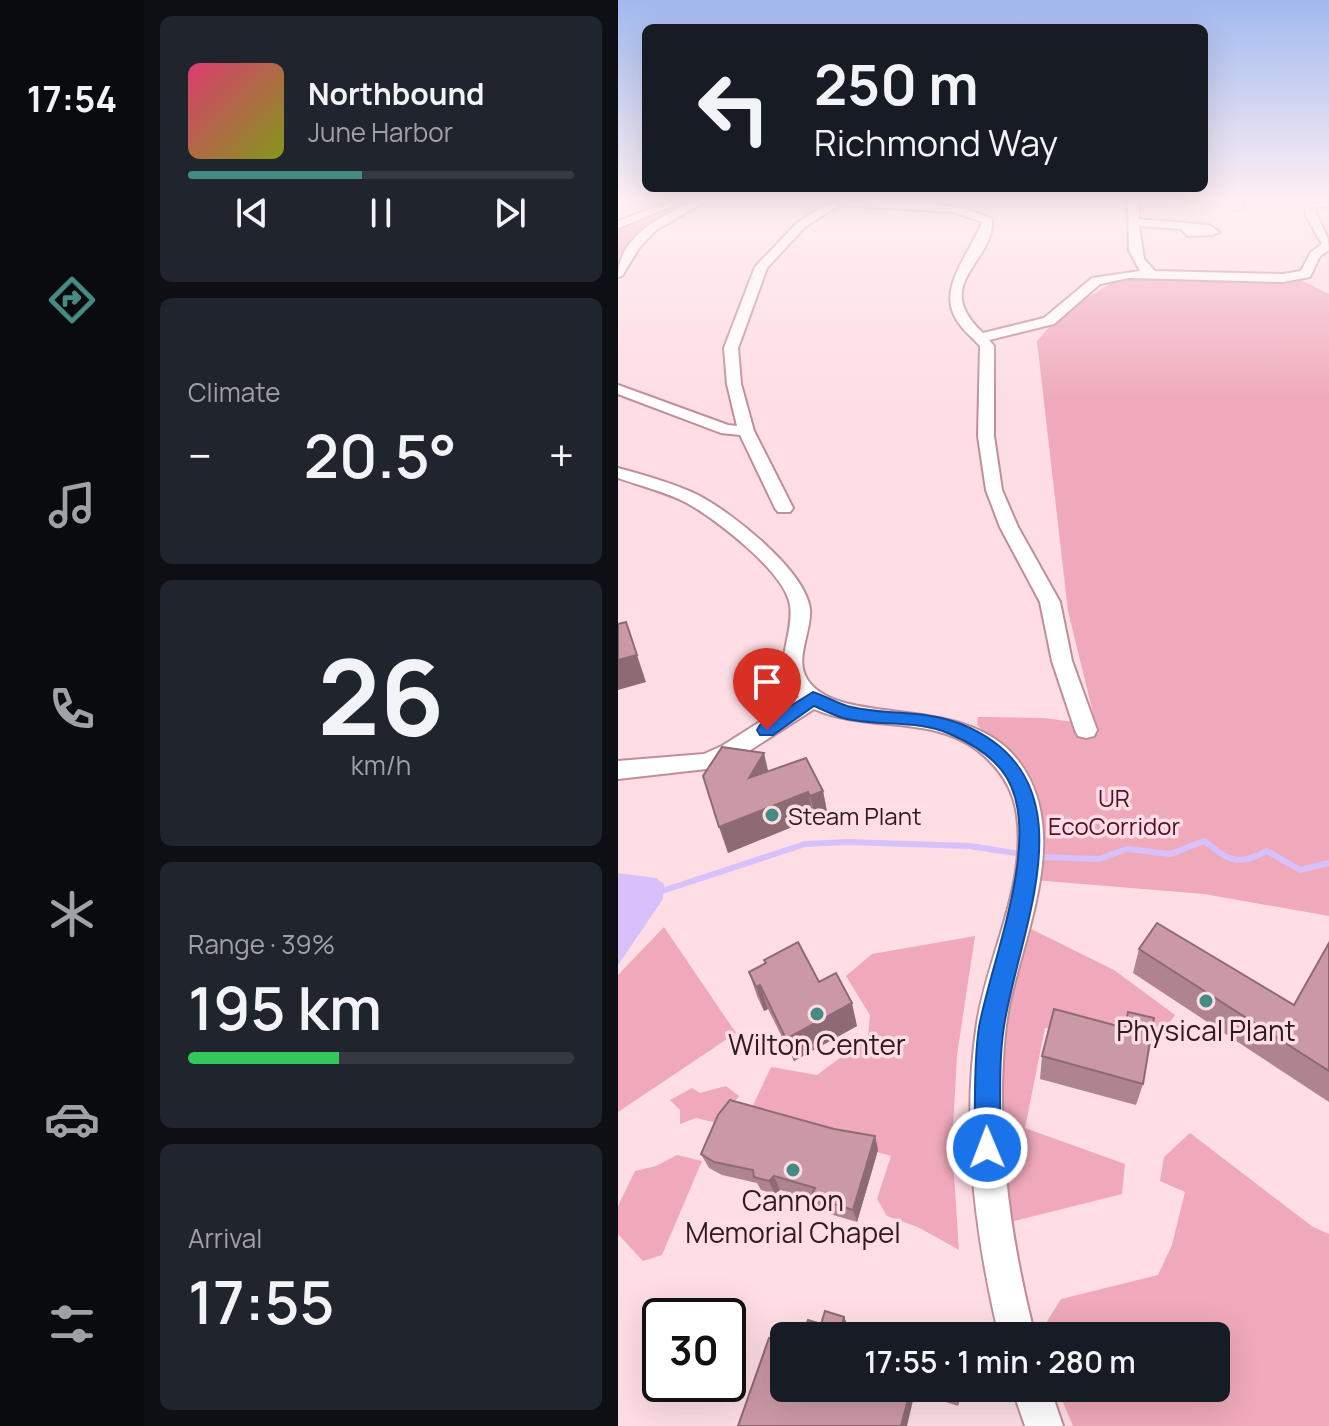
<!DOCTYPE html>
<meta charset="utf-8">
<style>
body{margin:0;font-family:Manrope,sans-serif;background:#20242c;color:#f1f3f6;height:100vh;display:flex;flex-direction:column;font-size:30px;white-space:nowrap}
*{box-sizing:border-box;margin:0}
p{font-size:26px;color:#9ea1a6}
.icon{flex:none;width:44px;height:44px;fill:none;stroke:currentColor;stroke-width:2;stroke-linecap:round;stroke-linejoin:round}
.map{position:relative;flex:1;overflow:hidden}
.sheet{display:flex;flex-direction:column;gap:16px;padding:16px;background:#0d0f14;width:474px}
.sheet>*{flex:none}
.guide{position:absolute;left:24px;top:24px;width:566px;height:168px;border-radius:12px;box-shadow:0 8px 32px #0002;background:#171b24;color:#f1f3f6;overflow:hidden}
.speed{position:absolute;left:24px;top:1298px;display:flex;gap:16px;font-size:40px;font-weight:700;text-align:center}
.speed>*{display:grid;place-content:center;width:104px;height:104px;border-radius:50%;background:#171b24;box-shadow:0 8px 32px #0002;line-height:1}
.speed .limit{border:4px solid #111;border-radius:12px;background:#fff;color:#111}
.pin{position:absolute;display:grid;place-items:center;width:68px;height:68px;color:#fff;margin:-82px -34px;border-radius:50% 50% 50% 0;rotate:-45deg;box-shadow:0 0 8px #0007}
.pin .icon{rotate:45deg}
.me{position:absolute;width:88px;margin:-44px;rotate:359deg;stroke-linejoin:round;filter:drop-shadow(0 0 6px #0008)}
.turn{display:flex;align-items:center;gap:28px;height:168px;padding:0 40px;font-size:36px}
.turn .icon{width:104px;height:104px;stroke-width:2.5}
.turn b{display:block;font-size:56px;line-height:68px}
.big{font-size:60px;font-weight:600;line-height:1.1}
.sheet .tile{flex:1;display:flex;flex-direction:column;justify-content:center;gap:12px;min-width:0;padding:0 28px;border-radius:12px;background:#20242c}
.sheet .dial{align-items:center;gap:0}
.dial b{font-size:104px;line-height:1}
.song{display:flex;align-items:center;gap:24px}
.cover{width:96px;height:96px;border-radius:12px;background:linear-gradient(135deg,hsl(340 70% 55%),hsl(70 70% 35%))}
.played{height:8px;border-radius:4px;background:linear-gradient(90deg,#468b81 45%,#363941 45%)}
.keys{display:flex;justify-content:space-around;direction:ltr}
.heat{display:flex;justify-content:space-between;align-items:center;font-size:44px;direction:ltr}
.charge{height:12px;border-radius:6px;background:linear-gradient(90deg,#34c759 39%,#363941 0)}
.trip{position:absolute;left:152px;top:1322px;width:460px;height:80px;border-radius:12px;background:#171b24;box-shadow:0 8px 32px #0002;font-weight:600;line-height:80px;text-align:center}
main{display:flex;flex:1;min-height:0}
.tab-bar{display:flex;flex-direction:column;width:144px;justify-content:space-around;align-items:center;background:#090b0e;color:#9ea1a6}
.tab-bar .icon{width:56px;height:56px}
.tab-bar .active{color:#468b81}
.tab-bar b{font-size:36px;color:#f1f3f6}
.map>svg:first-child{display:block}
.green{fill:#efa9ba}
.water{fill:#d8c0fa}
.lines{fill:none;stroke-linecap:round;stroke-linejoin:round}
.stream{stroke:#d8c0fa;stroke-width:6}
.minor-casing{stroke:#c08e9a;stroke-width:4}
.minor{fill:#fff;fill-rule:evenodd}
.wall{fill:#af848e}
.shaded-wall{fill:#8e6b74}
.building{fill:#cb99a5;stroke:#8e6b74;stroke-width:2}
.route{fill:#1a73e8;stroke:#114b97;stroke-width:2}
.poi-dot{fill:#468b81;stroke:#fedde4;stroke-width:3}
.labels{text-anchor:middle;dominant-baseline:central;stroke-width:7;stroke-linejoin:round;paint-order:stroke}
.park-label{font-size:24px;fill:#570d2a;stroke:#fedde4}
.poi-label{font-size:24px;fill:#2e1b20;stroke:#fedde4;text-anchor:start}
.near-poi-label{font-size:28px;fill:#2e1b20;stroke:#fedde4}
</style>
<main>
<nav class="tab-bar">
<b>17:54</b>
<svg class="icon active" aria-label="directions" viewBox="0 0 24 24"><path d="M12 3l9 9-9 9-9-9zM9 14v-3h6M13 9l2 2-2 2"/></svg>
<svg class="icon" aria-label="music" viewBox="0 0 24 24"><path d="M9 18V5l10-2v13"/><circle cx="6" cy="18" r="3"/><circle cx="16" cy="16" r="3"/></svg>
<svg class="icon" aria-label="phone" viewBox="0 0 24 24"><path d="M5 4h4l2 5-3 2q2 4 5 5l2-3 5 2v4C11 20 4 13 5 4z"/></svg>
<svg class="icon" aria-label="climate" viewBox="0 0 24 24"><path d="M12 3v18M4 7l16 10M4 17L20 7"/></svg>
<svg class="icon" aria-label="car" viewBox="0 0 24 24"><path d="M5 17H2v-5l4-1 3-4h7l3 4 3 1v5h-3M9 17h6M6 11h13"/><circle cx="7" cy="17" r="2"/><circle cx="17" cy="17" r="2"/></svg>
<svg class="icon" aria-label="filters" viewBox="0 0 24 24"><path d="M4 7h16M4 17h16"/><circle cx="9" cy="7" r="2"/><circle cx="15" cy="17" r="2"/></svg>
</nav>
<section class="sheet">
<div class="tile">
<div class="song"><i class="cover"></i><div><b>Northbound</b><p>June Harbor</p></div></div>
<div class="played"></div>
<div class="keys"><svg class="icon" aria-label="previous" viewBox="0 0 24 24"><path d="M18 5L8 12l10 7zM5 5v14"/></svg><svg class="icon" aria-label="pause" viewBox="0 0 24 24"><path d="M8 5v14M16 5v14"/></svg><svg class="icon" aria-label="next" viewBox="0 0 24 24"><path d="M6 5l10 7-10 7zM19 5v14"/></svg></div>
</div>
<div class="tile"><p>Climate</p>
<div class="heat"><a>−</a><b class="big">20.5°</b><a>+</a></div>
</div>
<div class="tile dial"><b>26</b><p>km/h</p></div>
<div class="tile"><p>Range · 39%</p><b class="big">195 km</b><div class="charge"></div></div>
<div class="tile"><p>Arrival</p><b class="big">17:55</b></div>
</section>
<div class="map">
<svg width="711" height="1426" viewBox="0 0 711 1426">
<rect width="100%" height="100%" fill="#fedde4"/>
<g class="green">
<path d="M52,208L13,246L0,266V229Z"/>
<path d="M502,278L681,279L711,294V916L586,894L416,880C422,792 426,785 359,725L360,717L426,718L478,725L450,611L419,341L445,312Z"/>
<path d="M46,927L118,1033L0,1112V975Z"/>
<path d="M411,928L496,970L557,1015L538,1041L501,1030L497,1044L427,1028L407,1128L507,1164L504,1194L392,1222L378,1065L398,954Z"/>
<path d="M357,936L339,1055L334,1146L341,1250L300,1227L269,1216L259,1199L273,1156L130,1116L153,1067L199,1075L250,1037L252,1015L228,976L254,954Z"/>
<path d="M108,1086L121,1096L100,1123L78,1118L62,1124V1110L52,1100L74,1088L82,1093Z"/>
<path d="M572,1133L695,1227L711,1234V1426H455L439,1388H598V1336H420L443,1299L540,1275L554,1245L567,1192L542,1181L546,1157Z"/>
<path d="M59,1155L84,1161L44,1255L25,1261L0,1234V1206L17,1171L38,1166Z"/>
</g>
<path class="water" d="M0,873L38,878L46,884L45,899L0,965Z"/>
<g class="lines">
<g class="stream">
<path d="M421,857L481,859L509,849L553,854L586,841C613,861 618,867 649,851L682,870L711,863"/>
<path d="M41,892L187,844L230,842L352,846L403,854"/>
</g>
<g class="minor-casing">
<g id="minor">
<path d="M75,201H88L38,230L21,248L4,276L0,277C0,237 43,216 75,201Z"/>
<path d="M214,201C266,201 326,197 374,219C377,263 311,283 365,333L426,318L474,278L522,271L511,250L510,201H520L521,219L591,225L601,232L595,235L570,236L563,229L521,226L526,259L537,271L665,274L683,271L693,252L704,244L688,216L687,204L711,201V207H697C699,225 711,229 711,250L702,256L692,277L665,282L511,278L482,284L436,324L371,340L376,346V436L384,490L400,527L442,602L454,661L479,730L476,736L468,738L460,736L457,730L434,661L422,602L382,527L368,490L360,436L362,346C354,337 343,329 337,317C320,286 354,251 364,222L336,212L221,205L187,227L149,268L120,348L123,384L136,431L175,508L172,512H160L157,508L122,435L103,433L0,394V385L110,425L119,426L109,384L106,348L137,267L179,223Z"/>
<path d="M612,201H622L626,208L617,210Z"/>
<path d="M43,205L52,207L0,228V221Z"/>
<path d="M0,468C26,475 55,483 80,495C113,512 187,570 192,609C194,631 176,659 189,679C221,729 345,692 398,758C454,827 409,926 392,1002C386,1029 385,1058 384,1086C383,1171 396,1254 417,1336H381C357,1235 343,1127 359,1023C370,954 409,886 399,815C395,787 381,767 359,750C315,715 247,732 196,709L120,758L97,768L0,779V761L86,754L104,746L181,697C149,670 177,639 172,605C167,572 98,519 69,503C48,492 23,486 0,478Z"/>
<path d="M394,1388H432L445,1426H407Z"/>
</g>
</g>
<use href="#minor" class="minor"/>
</g>
<g class="wall">
<path d="M150,771L205,791L210,817L198,822L196,818L110,853Z"/>
<path d="M711,943V1102L515,973L521,949L676,1005Z"/>
<path d="M131,972L201,982L239,1026L176,1061L150,1009L146,1011L139,996Z"/>
<path d="M510,1012L525,1084L518,1105L422,1079L424,1056L506,1028Z"/>
<path d="M216,1129L257,1136L260,1150L239,1222L198,1210L194,1199L162,1190L157,1194L143,1190L139,1183L104,1175L91,1168L83,1154Z"/>
<path d="M166,1388H344L340,1406L297,1392Z"/>
</g>
<g class="shaded-wall">
<path d="M17,649L28,682L0,690V660Z"/>
<path d="M146,753L152,779L131,778Z"/>
<path d="M205,791L210,817L198,822L192,796Z"/>
<path d="M190,792L196,818L110,853L101,827Z"/>
<path d="M142,985L150,1009L146,1011L138,987Z"/>
<path d="M234,1003L239,1026L176,1061L168,1039Z"/>
<path d="M257,1136L260,1150L239,1222L235,1210Z"/>
<path d="M156,1176L162,1190L157,1194L151,1181Z"/>
<path d="M226,1317L232,1330L231,1336H221Z"/>
<path d="M293,1388H296L297,1392L289,1426H283Z"/>
<path d="M341,1388H344L340,1406L339,1395Z"/>
</g>
<g class="building">
<path d="M8,622L19,655L0,660V624Z"/>
<path d="M104,747L146,753L131,778L188,758L205,791L192,796L190,792L101,827L85,776Z"/>
<path d="M539,923L676,1005L711,943V1071L521,949Z"/>
<path d="M180,942L201,982L218,973L234,1003L168,1039L142,985L138,987L131,972L148,963L146,960Z"/>
<path d="M436,1009L507,1028L510,1012L536,1018L525,1084L424,1056Z"/>
<path d="M112,1100L216,1129L257,1136L235,1210L193,1197L197,1188L156,1176L151,1181L136,1177L135,1170L96,1162L83,1154L100,1115Z"/>
<path d="M207,1311L226,1317L221,1336H173L175,1330L186,1333L190,1320L203,1324Z"/>
<path d="M151,1338L166,1343V1388H293L283,1426H120Z"/>
<path d="M317,1388H341L339,1395Z"/>
</g>
<linearGradient id="sky" x2="0" y2="1"><stop stop-color="#a1b9ef"/><stop offset="0.5" stop-color="#fff0f3"/><stop offset="1" stop-color="#fff0f3" stop-opacity="0"/></linearGradient>
<rect width="711" height="401" fill="url(#sky)"/>
<path class="route" d="M195,692C207,696 217,702 229,706C266,716 306,709 343,724C477,778 402,925 386,1026C380,1065 383,1108 382,1148L378,1157L369,1161L360,1157L356,1148C358,1108 355,1066 361,1027C373,961 425,839 389,778C377,758 353,743 332,734C299,719 259,727 225,718C215,715 206,710 196,706L155,735H142L139,730L142,725Z"/>
<g class="poi-dot">
<circle cx="154" cy="815" r="8"/>
<circle cx="588" cy="1001" r="8"/>
<circle cx="199" cy="1014" r="8"/>
<circle cx="175" cy="1170" r="8"/>
</g>
<g class="labels">
<g class="park-label">
<text x="496" y="797">UR<tspan x="496" dy="28">EcoCorridor</tspan></text>
</g>
<g class="poi-label">
<text x="170" y="815">Steam Plant</text>
</g>
<g class="near-poi-label">
<text x="588" y="1030">Physical Plant</text>
<text x="199" y="1044">Wilton Center</text>
<text x="175" y="1200">Cannon<tspan x="175" dy="32">Memorial Chapel</tspan></text>
</g>
</g>
</svg>
<div class="speed"><div class="limit">30</div></div>
<div class="pin" style="left:149px;top:730px;background:#d93025"><svg class="icon" aria-label="arrive" viewBox="0 0 24 24"><path d="M6 21V4h12l-3 4 3 4H6"/></svg></div>
<svg class="me" style="left:369px;top:1148px" viewBox="-20 -20 40 40"><circle r="17" fill="#1a73e8" stroke="#fff" stroke-width="3"/><path d="M0-11L8 9 0 5-8 9z" fill="#fff"/></svg>
<div class="trip">17:55 · 1 min · 280 m</div>
<div class="guide">
<div class="turn"><svg class="icon" aria-label="left" viewBox="0 0 24 24"><path d="M17 20v-9H6M10 6l-5 5 5 5"/></svg><div><b>250 m</b>Richmond Way</div></div>
</div>
</div>
</main>
